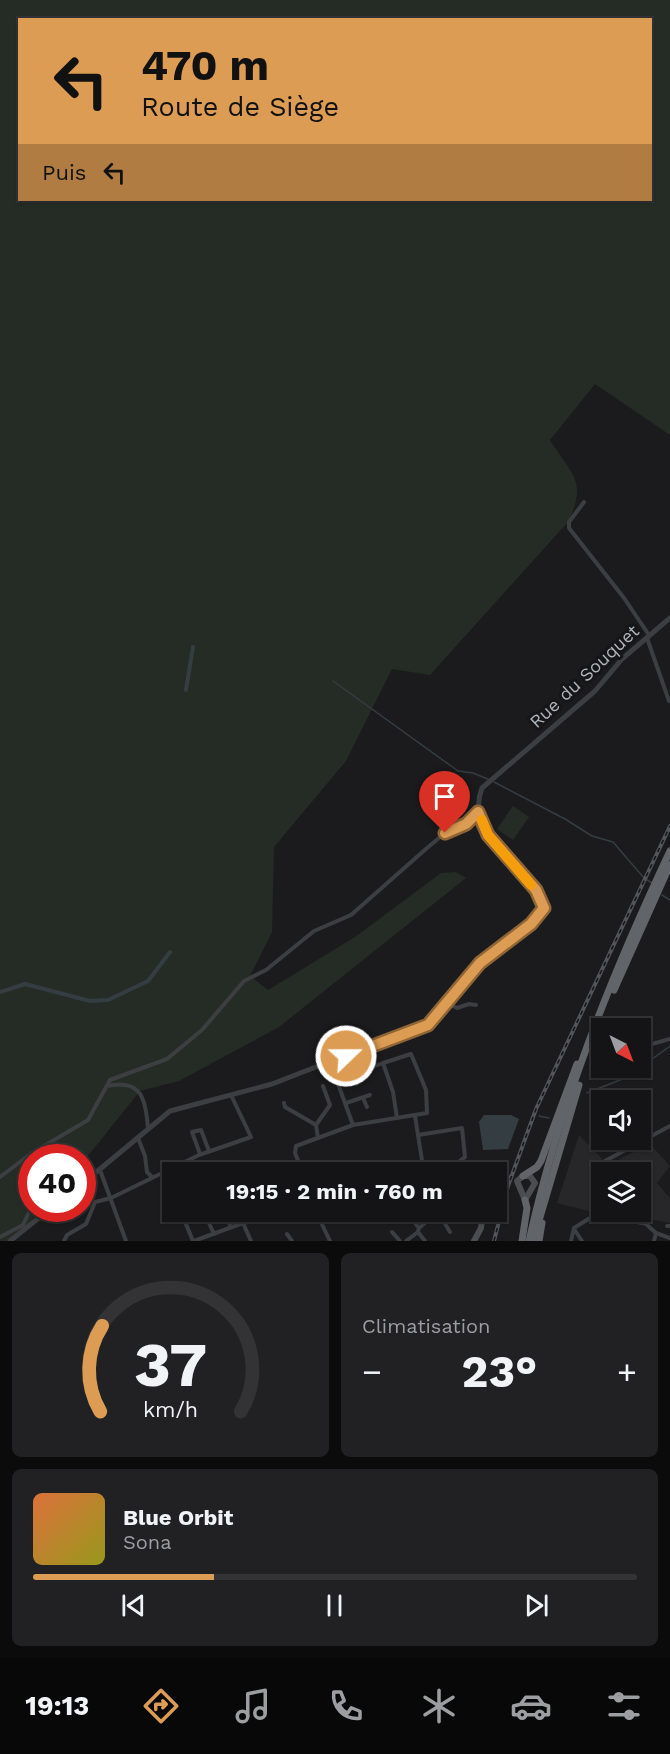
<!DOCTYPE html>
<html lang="fr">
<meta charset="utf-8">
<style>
body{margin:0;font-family:"Work Sans",sans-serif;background:#212123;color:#f1f3f6;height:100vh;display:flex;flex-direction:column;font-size:22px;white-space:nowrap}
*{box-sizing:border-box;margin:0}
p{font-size:20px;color:#9d9ea1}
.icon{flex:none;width:33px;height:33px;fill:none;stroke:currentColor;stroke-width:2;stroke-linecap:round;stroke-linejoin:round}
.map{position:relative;height:1241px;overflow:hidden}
.sheet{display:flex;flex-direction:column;gap:12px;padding:12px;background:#0b0b0c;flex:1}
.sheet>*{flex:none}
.banner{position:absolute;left:18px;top:18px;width:634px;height:183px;border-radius:0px;box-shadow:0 2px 4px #0004,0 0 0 2px #333335;background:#dd9c53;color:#111;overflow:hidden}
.needle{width:39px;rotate:138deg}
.fabs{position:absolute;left:591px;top:1018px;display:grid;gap:12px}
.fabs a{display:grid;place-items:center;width:60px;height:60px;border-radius:0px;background:#141416;box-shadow:0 2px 4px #0004,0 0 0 2px #333335;font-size:30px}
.speed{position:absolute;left:18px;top:1144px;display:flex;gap:12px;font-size:30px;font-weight:700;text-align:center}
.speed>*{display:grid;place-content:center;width:78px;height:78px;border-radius:50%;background:#141416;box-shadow:0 2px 4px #0004,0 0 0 2px #333335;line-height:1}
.speed .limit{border:9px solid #d22;background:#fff;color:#111}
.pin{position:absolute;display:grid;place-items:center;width:51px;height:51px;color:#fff;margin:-62px -26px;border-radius:50% 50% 50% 0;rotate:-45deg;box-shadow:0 0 6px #0007}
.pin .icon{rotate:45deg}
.me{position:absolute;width:66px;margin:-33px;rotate:68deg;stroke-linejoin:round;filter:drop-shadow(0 0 4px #0008)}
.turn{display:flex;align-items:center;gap:21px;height:126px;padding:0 24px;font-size:27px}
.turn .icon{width:78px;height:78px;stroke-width:2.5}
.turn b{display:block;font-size:42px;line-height:51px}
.then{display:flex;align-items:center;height:57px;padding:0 24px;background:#0003;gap:12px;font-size:22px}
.big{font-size:45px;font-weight:700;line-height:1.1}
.sheet .widget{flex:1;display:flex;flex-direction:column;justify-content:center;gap:9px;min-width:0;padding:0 21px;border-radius:9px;background:#212123}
.sheet .dial{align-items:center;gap:0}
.dial svg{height:156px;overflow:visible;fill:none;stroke:#333335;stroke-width:7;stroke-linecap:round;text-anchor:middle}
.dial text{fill:#f1f3f6;stroke:none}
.song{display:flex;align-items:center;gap:18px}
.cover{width:72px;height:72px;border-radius:9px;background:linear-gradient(135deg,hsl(20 70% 55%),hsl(60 70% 35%))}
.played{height:6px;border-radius:3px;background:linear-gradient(90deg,#dd9c53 30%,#333335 30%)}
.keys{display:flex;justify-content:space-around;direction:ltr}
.heat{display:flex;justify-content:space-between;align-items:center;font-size:33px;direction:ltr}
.sheet .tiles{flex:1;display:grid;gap:12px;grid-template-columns:1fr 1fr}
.widget:last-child{grid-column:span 2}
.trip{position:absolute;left:162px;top:1162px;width:345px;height:60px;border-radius:0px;background:#141416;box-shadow:0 2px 4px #0004,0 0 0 2px #333335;font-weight:700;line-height:60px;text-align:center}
.menu{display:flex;height:96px;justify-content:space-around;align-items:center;background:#080809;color:#9d9ea1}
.menu .icon{width:42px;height:42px}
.menu .on{color:#dd9c53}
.menu b{font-size:27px;color:#f1f3f6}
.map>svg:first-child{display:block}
.built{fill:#27272a}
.green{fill:#252c25;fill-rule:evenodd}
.water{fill:#343d42}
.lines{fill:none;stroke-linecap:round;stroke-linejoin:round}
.stream{stroke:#343d42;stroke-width:1.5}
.canal{stroke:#343d42;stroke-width:4}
.pedestrian{stroke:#3c3e41;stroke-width:3}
.minor{stroke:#3c3e41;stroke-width:4}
.tertiary{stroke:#3c3e41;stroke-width:5}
.secondary{stroke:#4b4d51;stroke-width:6}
.trunk{stroke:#616469;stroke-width:7}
.rail-casing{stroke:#525458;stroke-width:4}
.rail{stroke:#161618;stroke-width:1.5;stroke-dasharray:4.5;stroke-linecap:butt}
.route-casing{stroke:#906536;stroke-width:15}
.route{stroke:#dd9c53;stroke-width:10}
.slow{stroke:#f59e0b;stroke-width:10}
.labels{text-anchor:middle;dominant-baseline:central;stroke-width:6;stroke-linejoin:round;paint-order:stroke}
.street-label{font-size:18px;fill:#afb4bb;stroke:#161618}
</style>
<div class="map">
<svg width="670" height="1241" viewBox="0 0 670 1241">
<rect width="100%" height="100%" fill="#1b1b1d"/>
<path class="built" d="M579,1135L608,1165L650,1144L670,1166L657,1183L670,1198V1223L613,1212H640V1173H602L601,1210L588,1211L557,1203Z"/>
<g class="green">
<path d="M0,0H670V435L595,384L550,440C572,475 588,481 568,522L430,675L392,669L346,761L274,847L272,932L250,976L268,990L355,937L441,873L456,872L466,878L279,1027L179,1081L140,1091L83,1162L82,1158H32V1209H41L14,1241H0ZM20,20H651V200H20Z"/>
<path d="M513,806L529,817L513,840L497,829Z"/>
</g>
<path class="water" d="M484,1115H511L519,1119L508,1149L483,1150L479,1122Z"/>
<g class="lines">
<g class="stream">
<path d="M333,681L458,771L473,773L490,780"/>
<path d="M494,782L565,819L592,836L613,842L644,878L652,883"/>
<path d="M662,895L670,900"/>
<path d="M641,1067L670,1046"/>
<path d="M587,1093L630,1076L640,1068"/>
<path d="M539,1116L549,1118"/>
</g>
<g class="canal">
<path d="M186,690L193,647"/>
<path d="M0,992L25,984L90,1001L108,1000L148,981L170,952"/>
</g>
<path class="pedestrian" d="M441,1173L449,1169"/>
<g class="minor">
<path d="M584,502L569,522V528L624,598L649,635"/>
<path d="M647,638L669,701"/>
<path d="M447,1003L457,1008L469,1004L476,1005"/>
<path d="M640,1041L652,1044L670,1039"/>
<path d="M338,1080L383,1063L393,1092L397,1118"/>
<path d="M107,1086C142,1078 146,1100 148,1129"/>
<path d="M363,1098L367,1107"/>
<path d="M284,1103L285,1107L316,1125L318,1138"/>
<path d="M346,1103L370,1095"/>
<path d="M415,1116L424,1173"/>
<path d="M316,1125L330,1105L323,1086"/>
<path d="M353,1125L427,1113L426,1090L411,1054L383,1063"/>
<path d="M418,1135L462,1128L465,1157L449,1169L451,1173"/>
<path d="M138,1138L145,1156L147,1172L152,1177"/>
<path d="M32,1153L37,1158"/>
<path d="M200,1154L192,1132L201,1130L209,1151"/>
<path d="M100,1170L126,1241"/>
<path d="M269,1173H273"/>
<path d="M303,1173L295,1153L296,1146L353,1125L330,1062"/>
<path d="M602,1173L605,1161L670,1126"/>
<path d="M0,1177L32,1153L88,1120L110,1080L167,1059L202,1030L244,981L266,970L314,931L351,915L427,848L445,833L466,824L478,812"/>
<path d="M181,1212L193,1241"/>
<path d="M204,1212L214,1234"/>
<path d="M224,1212L231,1227"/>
<path d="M316,1212L330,1241"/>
<path d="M406,1212L419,1228"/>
<path d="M426,1212L431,1217"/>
<path d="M438,1212L450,1232"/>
<path d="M593,1214L602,1174"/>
<path d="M380,1215L385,1212"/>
<path d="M243,1223L251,1241"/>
<path d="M667,1226H670"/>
<path d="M574,1229L582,1241"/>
<path d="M392,1232L400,1241"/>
<path d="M287,1234L292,1241"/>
<path d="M0,1237L23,1225L32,1206"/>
<path d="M64,1241L67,1235L86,1224L95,1202L111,1198L199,1155L251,1137L231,1095"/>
<path d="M194,1241L243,1223L297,1212"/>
<path d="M406,1241L418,1232"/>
<path d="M425,1241L418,1232L419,1228L438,1212"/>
<path d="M571,1241L574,1228L598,1213L646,1224L656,1233L670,1238"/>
<path d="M654,1241L656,1233"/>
</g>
<g class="tertiary">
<path d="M82,1184L170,1111L272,1084L383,1041L423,1029L439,1014L459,985L480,963L531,924L544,907C534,864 462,839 482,788L595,691L622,659L670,618"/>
<path d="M10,1241L50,1209"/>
</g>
<g class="secondary">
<path d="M523,1176H530L535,1183L525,1200L517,1181Z"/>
<path d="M496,1177L508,1178"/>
<path d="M474,1241L481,1228L483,1212"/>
</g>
<g class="trunk">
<path d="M614,990L670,865"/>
<path d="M523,1176L537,1167L541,1161L577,1064"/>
<path d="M522,1241L527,1208L525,1200"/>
<path d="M529,1241C559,1106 611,976 670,851"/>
<path d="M533,1241L579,1085"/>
<path d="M539,1241L542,1223"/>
</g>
<g class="rail-casing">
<path id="rail" d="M494,1241L508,1186L536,1109L670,826"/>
</g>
<use href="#rail" class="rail"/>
</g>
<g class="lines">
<g class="route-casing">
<path id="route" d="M346,1056L428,1025L480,963L531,924L544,908L536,890L488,835L478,812L466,824L445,833"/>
</g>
<use href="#route" class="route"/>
<path class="slow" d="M482,820L488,835L531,885"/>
</g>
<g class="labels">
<g class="street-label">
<text transform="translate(584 676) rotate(-43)">Rue du Souquet</text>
</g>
</g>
</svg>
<div class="fabs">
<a><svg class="needle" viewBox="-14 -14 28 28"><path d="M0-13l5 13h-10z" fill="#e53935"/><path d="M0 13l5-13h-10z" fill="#9d9ea1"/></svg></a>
<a><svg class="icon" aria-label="sound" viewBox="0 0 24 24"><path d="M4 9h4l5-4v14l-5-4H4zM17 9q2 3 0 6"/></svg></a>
<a><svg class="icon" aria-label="layers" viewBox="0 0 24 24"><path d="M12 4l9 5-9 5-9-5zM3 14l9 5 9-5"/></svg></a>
</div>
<div class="speed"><div class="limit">40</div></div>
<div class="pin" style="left:445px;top:833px;background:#d93025"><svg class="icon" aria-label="arrive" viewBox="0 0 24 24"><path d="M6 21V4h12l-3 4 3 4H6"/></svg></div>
<svg class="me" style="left:346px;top:1056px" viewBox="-20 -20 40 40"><circle r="17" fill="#dd9c53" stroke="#fff" stroke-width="3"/><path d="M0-11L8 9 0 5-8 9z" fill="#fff"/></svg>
<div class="trip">19:15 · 2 min · 760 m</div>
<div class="banner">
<div class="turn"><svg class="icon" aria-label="left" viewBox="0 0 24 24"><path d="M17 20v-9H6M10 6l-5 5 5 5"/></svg><div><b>470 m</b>Route de Siège</div></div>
<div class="then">Puis<svg class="icon" aria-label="left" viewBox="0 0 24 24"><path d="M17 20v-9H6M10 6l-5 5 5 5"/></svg></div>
</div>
</div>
<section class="sheet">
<div class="tiles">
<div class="widget dial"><svg viewBox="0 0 100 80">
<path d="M14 69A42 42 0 1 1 86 69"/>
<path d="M14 69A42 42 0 0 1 15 25" stroke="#dd9c53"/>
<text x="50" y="56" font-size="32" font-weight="700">37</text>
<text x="50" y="72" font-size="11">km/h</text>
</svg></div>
<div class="widget"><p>Climatisation</p>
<div class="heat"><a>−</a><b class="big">23°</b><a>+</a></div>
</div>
<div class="widget">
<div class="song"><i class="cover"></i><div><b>Blue Orbit</b><p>Sona</p></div></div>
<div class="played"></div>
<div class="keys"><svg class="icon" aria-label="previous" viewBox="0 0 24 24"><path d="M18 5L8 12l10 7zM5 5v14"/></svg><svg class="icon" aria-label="pause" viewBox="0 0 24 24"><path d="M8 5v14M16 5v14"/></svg><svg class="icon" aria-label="next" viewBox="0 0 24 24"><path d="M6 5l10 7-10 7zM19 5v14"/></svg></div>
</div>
</div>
</section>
<nav class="menu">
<b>19:13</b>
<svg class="icon on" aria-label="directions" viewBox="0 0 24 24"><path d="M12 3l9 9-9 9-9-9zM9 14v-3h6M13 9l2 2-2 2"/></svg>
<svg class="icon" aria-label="music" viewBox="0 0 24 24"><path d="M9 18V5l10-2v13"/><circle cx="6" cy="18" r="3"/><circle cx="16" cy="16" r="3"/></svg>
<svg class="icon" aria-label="phone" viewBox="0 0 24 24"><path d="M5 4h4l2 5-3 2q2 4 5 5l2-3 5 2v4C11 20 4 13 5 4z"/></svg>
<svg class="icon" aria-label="climate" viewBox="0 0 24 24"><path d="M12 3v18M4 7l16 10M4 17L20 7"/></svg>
<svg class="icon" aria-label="car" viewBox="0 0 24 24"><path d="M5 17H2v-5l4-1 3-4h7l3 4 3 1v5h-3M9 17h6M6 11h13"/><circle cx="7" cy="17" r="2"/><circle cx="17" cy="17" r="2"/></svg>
<svg class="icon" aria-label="filters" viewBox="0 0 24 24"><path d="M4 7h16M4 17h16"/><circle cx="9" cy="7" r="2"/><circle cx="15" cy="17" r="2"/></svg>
</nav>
